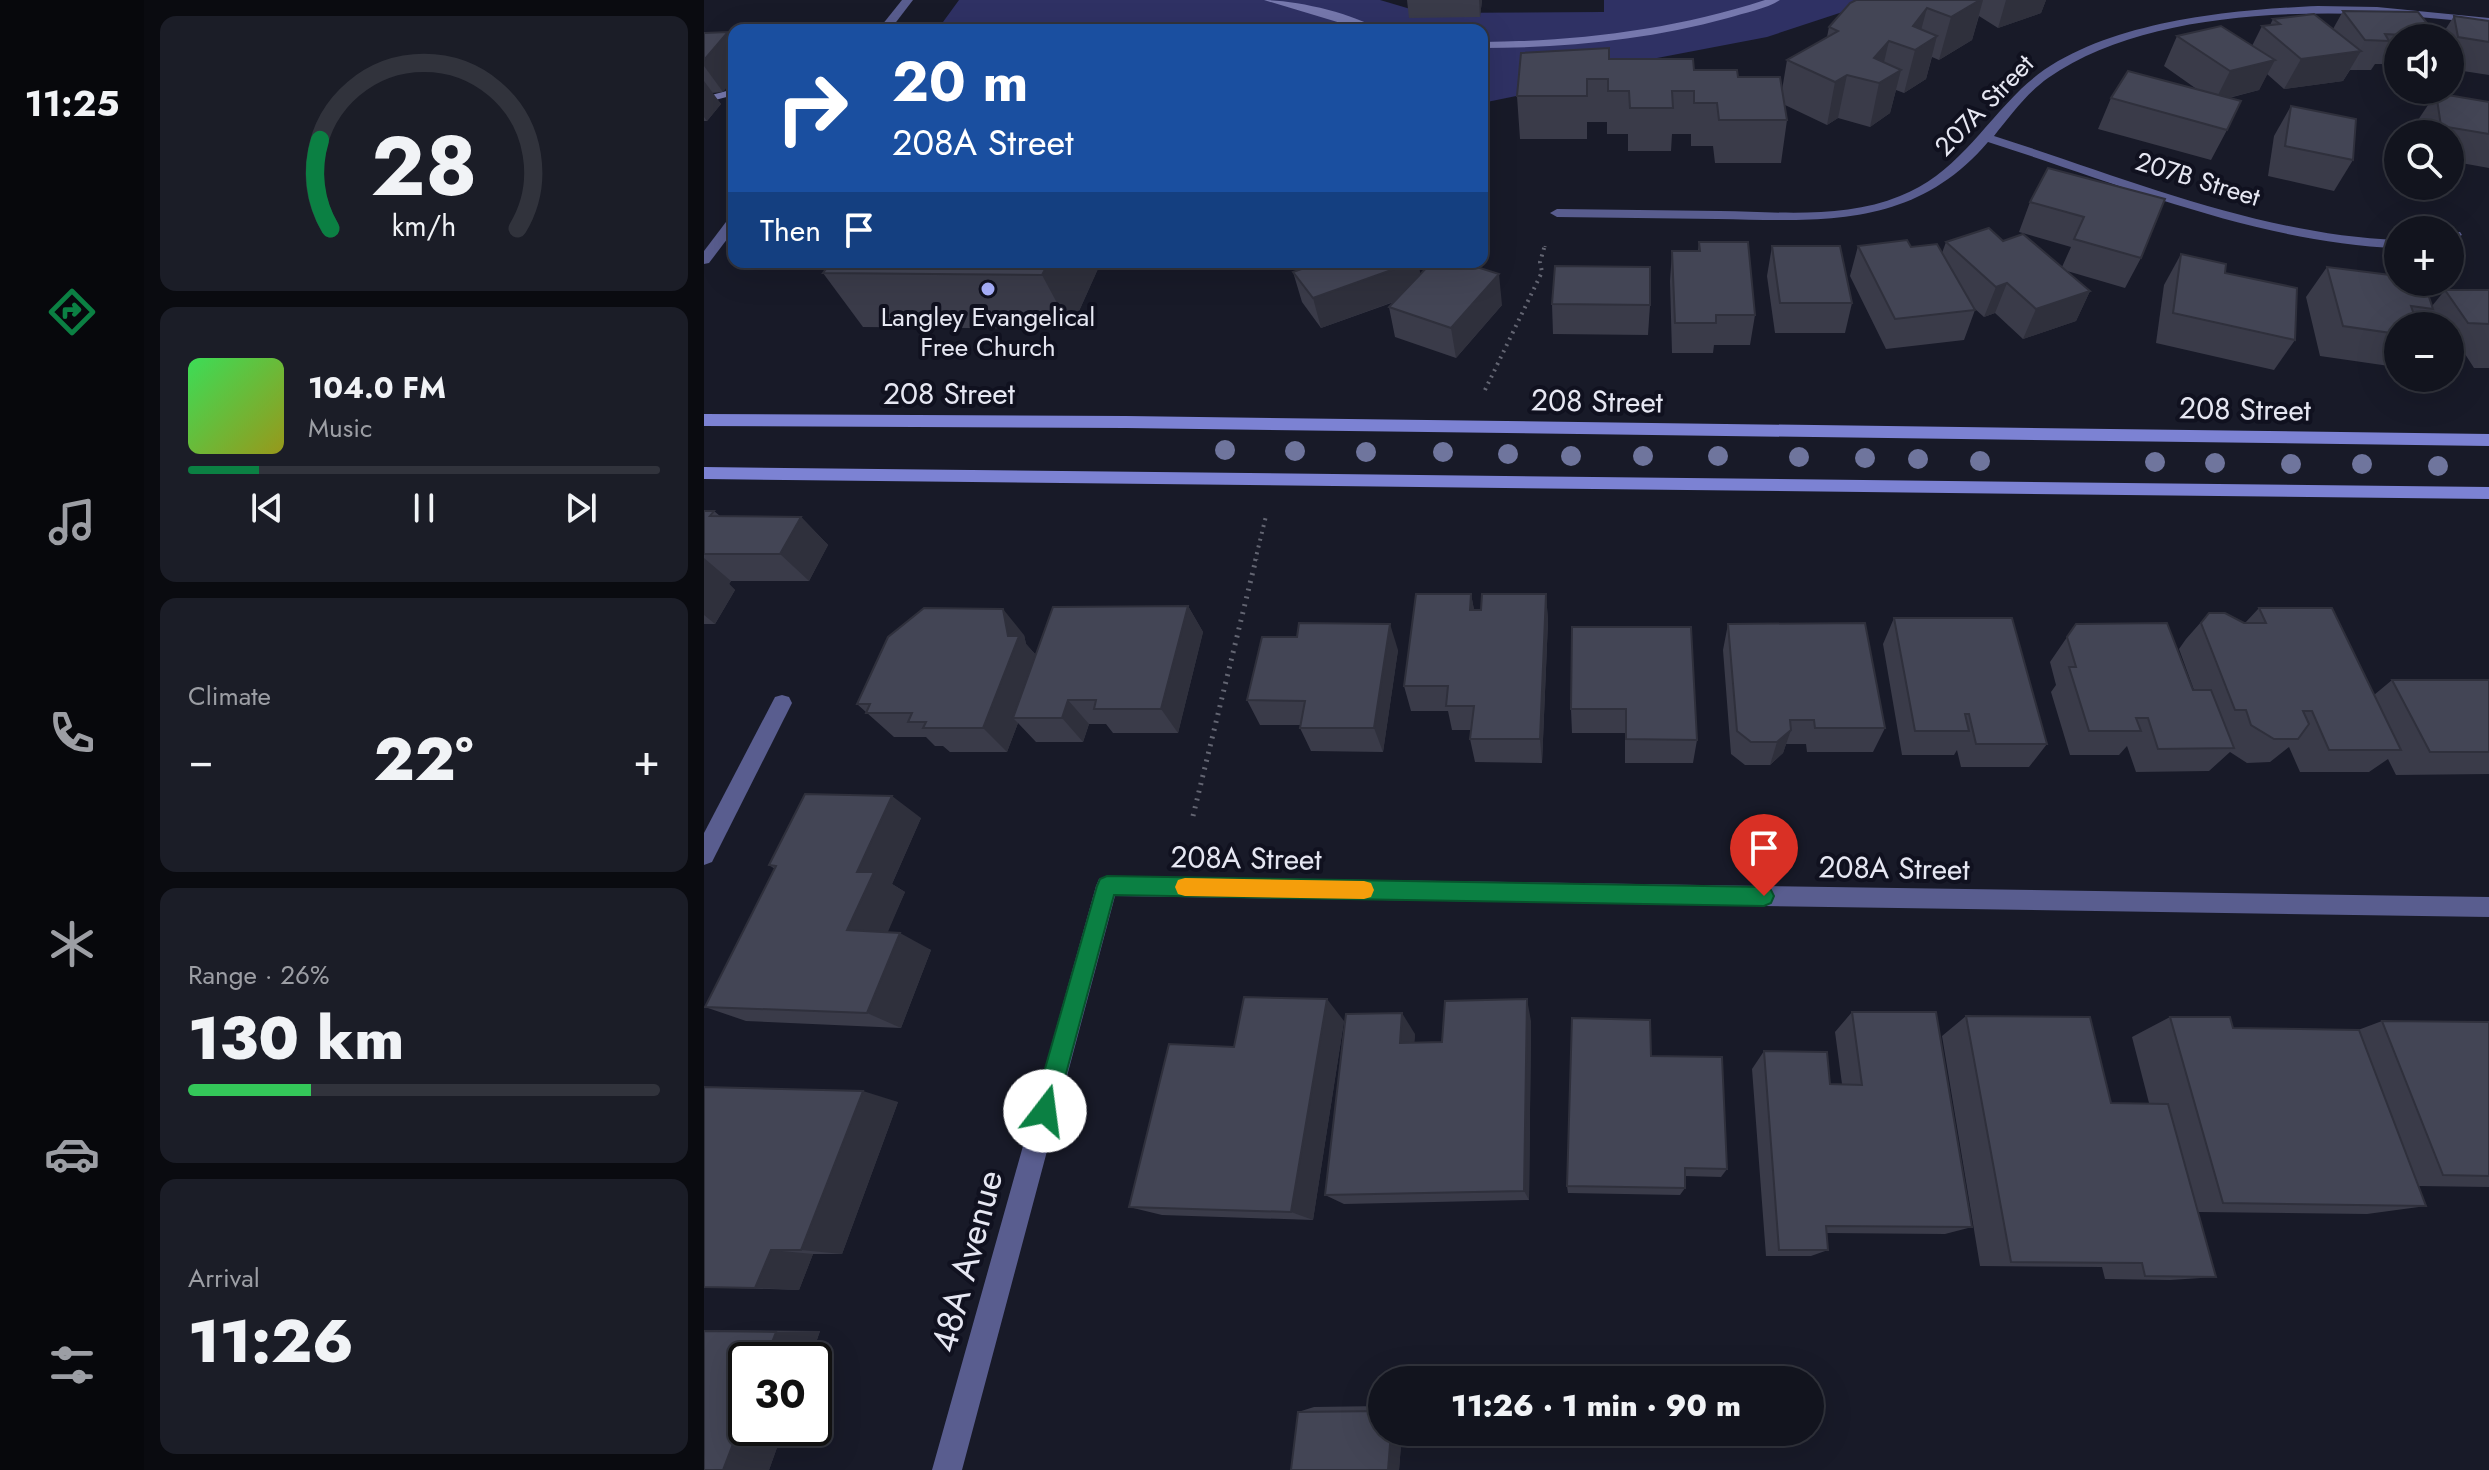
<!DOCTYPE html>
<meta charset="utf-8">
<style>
body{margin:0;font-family:Jost,sans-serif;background:#1b1d27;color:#f1f3f6;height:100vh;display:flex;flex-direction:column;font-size:30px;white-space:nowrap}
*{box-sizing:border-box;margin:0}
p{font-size:26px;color:#9c9ea4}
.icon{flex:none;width:44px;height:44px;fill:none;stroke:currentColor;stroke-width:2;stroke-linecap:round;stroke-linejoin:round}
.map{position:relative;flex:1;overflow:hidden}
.panel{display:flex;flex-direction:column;gap:16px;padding:16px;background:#0a0b10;width:560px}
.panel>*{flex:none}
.top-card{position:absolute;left:24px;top:24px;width:760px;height:244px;border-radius:16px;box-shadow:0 8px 32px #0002,0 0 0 2px #31333c;background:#1a4fa0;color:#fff;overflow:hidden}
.tools{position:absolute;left:1680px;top:24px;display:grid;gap:16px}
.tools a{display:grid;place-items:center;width:80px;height:80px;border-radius:50%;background:#12141e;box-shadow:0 8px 32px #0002,0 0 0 2px #31333c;font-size:40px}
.speed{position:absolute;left:24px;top:1342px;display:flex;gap:16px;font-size:40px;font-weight:700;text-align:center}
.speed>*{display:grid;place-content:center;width:104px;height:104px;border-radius:50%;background:#12141e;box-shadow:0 8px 32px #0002,0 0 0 2px #31333c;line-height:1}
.speed .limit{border:4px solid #111;border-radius:12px;background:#fff;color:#111}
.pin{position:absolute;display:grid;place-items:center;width:68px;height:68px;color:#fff;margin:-82px -34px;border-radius:50% 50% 50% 0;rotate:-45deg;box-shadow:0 0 8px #0007}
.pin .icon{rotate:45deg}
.me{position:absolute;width:88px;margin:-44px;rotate:15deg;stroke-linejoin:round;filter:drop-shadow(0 0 6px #0008)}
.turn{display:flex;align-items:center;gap:28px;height:168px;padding:0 32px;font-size:36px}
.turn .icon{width:104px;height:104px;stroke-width:2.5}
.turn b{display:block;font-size:56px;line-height:68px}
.then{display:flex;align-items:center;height:76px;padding:0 32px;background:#0003;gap:16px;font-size:30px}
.big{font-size:60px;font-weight:800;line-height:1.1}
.panel .card{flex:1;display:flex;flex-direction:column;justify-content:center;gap:12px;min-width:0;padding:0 28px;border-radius:16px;background:#1b1d27}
.panel .dial{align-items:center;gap:0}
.dial svg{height:208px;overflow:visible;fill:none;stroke:#31333c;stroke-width:7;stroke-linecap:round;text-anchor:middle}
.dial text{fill:#f1f3f6;stroke:none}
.song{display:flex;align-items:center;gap:24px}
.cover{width:96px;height:96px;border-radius:12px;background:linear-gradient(135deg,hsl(130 70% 55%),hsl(60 70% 35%))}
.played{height:8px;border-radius:4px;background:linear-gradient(90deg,#0b8043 15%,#31333c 15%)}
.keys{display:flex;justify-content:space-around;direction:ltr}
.heat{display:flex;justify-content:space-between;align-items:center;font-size:44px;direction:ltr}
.charge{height:12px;border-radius:6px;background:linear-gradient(90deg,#34c759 26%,#31333c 0)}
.trip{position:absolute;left:664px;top:1366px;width:456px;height:80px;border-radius:40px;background:#12141e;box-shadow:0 8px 32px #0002,0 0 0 2px #31333c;font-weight:800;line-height:80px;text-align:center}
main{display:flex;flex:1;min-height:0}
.menu{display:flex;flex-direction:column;width:144px;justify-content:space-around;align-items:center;background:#07080c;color:#9c9ea4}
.menu .icon{width:56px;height:56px}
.menu .on{color:#0b8043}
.menu b{font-size:36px;color:#f1f3f6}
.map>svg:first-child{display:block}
.green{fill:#2f3164}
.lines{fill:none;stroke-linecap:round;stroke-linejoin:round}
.stream{fill:#7678ad;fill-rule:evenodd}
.path-far2{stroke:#636572;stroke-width:3;stroke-dasharray:1 4;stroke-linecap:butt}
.path-far1{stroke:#636572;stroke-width:4;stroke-dasharray:2 5;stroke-linecap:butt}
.path{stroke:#636572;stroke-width:5;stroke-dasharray:2 6;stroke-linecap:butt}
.service{fill:#595d8f;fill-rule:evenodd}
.minor{fill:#595d8f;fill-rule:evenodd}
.tertiary{fill:#595d8f;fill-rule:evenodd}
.secondary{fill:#7c82d3;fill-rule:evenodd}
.tree{fill:#6f759d}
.wall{fill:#3a3b49}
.shaded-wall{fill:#2f303c}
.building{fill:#434555;stroke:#2f303c;stroke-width:2}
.route{fill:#0b8043;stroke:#07532c;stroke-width:2}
.slow{fill:#f59e0b}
.poi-dot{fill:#a8b0fc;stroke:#10111f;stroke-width:3}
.labels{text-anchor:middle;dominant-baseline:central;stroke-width:8;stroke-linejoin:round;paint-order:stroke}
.far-street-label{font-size:26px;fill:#e6e7f2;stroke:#10111f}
.far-poi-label{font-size:26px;fill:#e6e7f2;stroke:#10111f}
.street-label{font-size:30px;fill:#e6e7f2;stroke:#10111f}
.near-street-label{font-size:36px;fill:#e6e7f2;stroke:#10111f}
</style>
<main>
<nav class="menu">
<b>11:25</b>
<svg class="icon on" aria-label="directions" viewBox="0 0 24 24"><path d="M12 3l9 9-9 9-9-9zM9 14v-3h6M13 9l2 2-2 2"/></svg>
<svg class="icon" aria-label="music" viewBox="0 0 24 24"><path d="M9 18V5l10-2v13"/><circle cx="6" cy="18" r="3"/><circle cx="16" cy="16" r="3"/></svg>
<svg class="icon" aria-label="phone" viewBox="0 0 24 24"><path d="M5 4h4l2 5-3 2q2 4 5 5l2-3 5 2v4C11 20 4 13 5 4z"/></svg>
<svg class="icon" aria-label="climate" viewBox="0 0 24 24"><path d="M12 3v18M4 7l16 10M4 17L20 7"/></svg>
<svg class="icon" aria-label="car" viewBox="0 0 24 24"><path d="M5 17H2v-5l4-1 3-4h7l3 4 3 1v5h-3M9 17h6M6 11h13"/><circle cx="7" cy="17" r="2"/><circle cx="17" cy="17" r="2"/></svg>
<svg class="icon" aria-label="filters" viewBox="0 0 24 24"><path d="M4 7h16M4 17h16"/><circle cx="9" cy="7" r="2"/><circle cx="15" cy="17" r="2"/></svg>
</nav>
<section class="panel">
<div class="card dial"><svg viewBox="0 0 100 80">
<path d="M14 69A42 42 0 1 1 86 69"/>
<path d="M14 69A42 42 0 0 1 10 35" stroke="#0b8043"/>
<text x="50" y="56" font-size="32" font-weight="700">28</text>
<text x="50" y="72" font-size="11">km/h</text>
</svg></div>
<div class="card">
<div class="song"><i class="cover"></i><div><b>104.0 FM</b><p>Music</p></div></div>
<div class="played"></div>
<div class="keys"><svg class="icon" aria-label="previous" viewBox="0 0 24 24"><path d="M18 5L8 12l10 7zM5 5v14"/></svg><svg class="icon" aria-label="pause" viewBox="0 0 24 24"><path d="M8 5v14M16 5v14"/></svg><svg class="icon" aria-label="next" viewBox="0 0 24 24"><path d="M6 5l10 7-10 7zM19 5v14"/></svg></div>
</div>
<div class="card"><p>Climate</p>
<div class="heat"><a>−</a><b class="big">22°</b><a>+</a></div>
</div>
<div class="card"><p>Range · 26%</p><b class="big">130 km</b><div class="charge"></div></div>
<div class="card"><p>Arrival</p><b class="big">11:26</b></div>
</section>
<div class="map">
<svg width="1785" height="1470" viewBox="0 0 1785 1470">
<rect width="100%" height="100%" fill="#181a28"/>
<path class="green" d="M255,0H676L720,13L900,12V0H1175L1063,37L953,58L866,85L778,103V30H437L239,22Z"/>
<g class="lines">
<g class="stream">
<path d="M560,0C591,0 650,13 675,30H660Z"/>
<path d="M1061,0H1076C1062,9 1040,13 1024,18C943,40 862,48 778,48V42C875,41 968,30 1061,0Z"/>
<path d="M140,26L144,30H134Z"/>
<path d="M30,89V95L0,103V97Z"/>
</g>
<path class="path-far2" d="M841,247L842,243"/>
<g class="path-far1">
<path d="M781,390L838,272L836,262L841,245"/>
<path d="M551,561L562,516"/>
</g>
<path class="path" d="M489,816L552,559"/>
<path class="service" d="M78,695L85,697L88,703L8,862L0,865V833L71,697Z"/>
<g class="minor">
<path d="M1614,6L1673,7L1785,18V24C1655,8 1456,0 1344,78C1323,93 1306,116 1290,136C1419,177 1557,235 1694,240V248C1555,243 1416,184 1284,142C1210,229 1117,221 1013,219C960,218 906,218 853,217L846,213L853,209C907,210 962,210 1016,211C1076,212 1140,219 1196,196C1250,175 1277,128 1317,89C1386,22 1523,10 1614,6Z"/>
<path d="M1746,232H1756L1758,235L1746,240Z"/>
<path d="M403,876L1785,897V917L411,896L258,1470H228L392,886L395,879Z"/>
</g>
<g class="tertiary">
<path d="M198,0H209L186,30H174Z"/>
<path d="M30,217V230L5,263L0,264V251L25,218Z"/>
</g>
<g class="secondary">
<path d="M0,414L422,416L1785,434V446L422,428L0,426Z"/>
<path d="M0,467L1785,487V499L0,479Z"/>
</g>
</g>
<g class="tree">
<circle cx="521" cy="450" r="10"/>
<circle cx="591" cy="451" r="10"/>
<circle cx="662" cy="452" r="10"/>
<circle cx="739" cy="452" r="10"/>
<circle cx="804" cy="454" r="10"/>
<circle cx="867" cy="456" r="10"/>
<circle cx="939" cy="456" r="10"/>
<circle cx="1014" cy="456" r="10"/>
<circle cx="1095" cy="457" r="10"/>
<circle cx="1161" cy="458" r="10"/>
<circle cx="1214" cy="459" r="10"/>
<circle cx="1276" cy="461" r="10"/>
<circle cx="1451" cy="462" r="10"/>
<circle cx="1511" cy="463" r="10"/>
<circle cx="1587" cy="464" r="10"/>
<circle cx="1658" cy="464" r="10"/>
<circle cx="1734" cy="466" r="10"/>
</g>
<g class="wall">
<path d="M703,0H778L776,17L705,18Z"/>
<path d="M1152,0H1342L1337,13L1294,28L1275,16L1268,40L1235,60L1228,57L1222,79L1200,93L1192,90L1186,113L1166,127L1134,118L1123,125L1081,105L1083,120L1077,163H1011L1009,146H987V134H968L967,151H924V134H903V122H883V139H816L813,96L905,59L1034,77L1078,90L1083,60L1123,37L1125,27Z"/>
<path d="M1639,11L1735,38H1694V77H1690L1681,64H1671L1667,70H1646L1639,81L1580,89L1563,74L1555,90L1525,98L1523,130L1507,160L1394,129L1407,98L1494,90L1460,66L1473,36L1548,46L1558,26L1566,25L1569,19L1629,29Z"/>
<path d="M1750,16L1785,21V75L1746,69V38H1736Z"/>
<path d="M0,33L19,92L8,93L17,104L3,121H0Z"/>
<path d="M1732,93L1785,102V168L1746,161V134H1713L1712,123Z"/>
<path d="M1587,106L1649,160L1630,191L1564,176L1570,136Z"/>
<path d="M1344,168L1437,258L1421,288L1363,271L1386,291L1372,321L1319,339L1291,313L1280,317L1270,308L1271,310L1260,340L1182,349L1146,276L1154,246L1207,247L1238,253L1242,242L1299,241L1358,267L1367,247L1315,232L1326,202Z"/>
<path d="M995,242L1051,315L1046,345H1010L1009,353H968L966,281L968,251H994Z"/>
<path d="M1068,246L1148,303L1141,333H1071L1063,276Z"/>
<path d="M1477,254L1521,273L1591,340L1570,370L1452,343L1460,285Z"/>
<path d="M397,262L367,329L159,327L119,273Z"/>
<path d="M595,262H714L716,274L798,305L752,358L691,337L685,307L690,302L617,328L598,302L589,272L597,269Z"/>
<path d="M1623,267L1728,306L1741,290H1785V368H1770L1761,354H1746V326H1721L1718,323L1716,326H1694V365L1692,367L1616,356L1602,297Z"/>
<path d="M848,304L946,305L944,335L849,334Z"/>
<path d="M0,511H10L16,516L97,517L124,545L105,581H27L25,584L31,590L11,624H0Z"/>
<path d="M767,594L770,610H777L842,594L844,621L838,763L771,762L766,739L767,730H748L744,711H707L700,686Z"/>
<path d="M484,606L499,632L474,733H409L402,724H385L379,742H332L314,723L303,752H246L239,746H231L222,737H190L153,704L320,635L322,644L332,655Z"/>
<path d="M1555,608L1670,695L1688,680H1785V774L1692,775L1684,759L1665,772H1596L1585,747L1566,762L1543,763L1526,752L1505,771L1432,772L1423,746L1415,755H1366L1347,692L1352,685L1346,662L1372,624L1490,690L1475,649L1482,639L1505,613L1541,623Z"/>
<path d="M1190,618L1343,744L1325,767H1257L1253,750L1250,755H1198L1179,644Z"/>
<path d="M1024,624L1181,728L1169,752H1103L1102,744H1082L1079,753L1066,765H1041L1027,754L1019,650Z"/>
<path d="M868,627L993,740L989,763H921V733H868L867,709Z"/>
<path d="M694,650L679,752L607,751L596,728V725H556L543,700Z"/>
<path d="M217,818L188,884L201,892L183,932L227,950L197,1028L42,1021L1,1007L71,869L65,865Z"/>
<path d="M1148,1012L1268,1227L1241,1234L1122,1233L1124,1250L1107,1256H1062L1048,1069L1060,1051L1126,1084H1138L1131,1032Z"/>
<path d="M1262,1016L1407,1103H1445L1428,1037L1466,1017L1529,1028L1654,1030L1678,1021L1785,1022V1187L1715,1186L1722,1206L1663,1214L1494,1212L1512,1277L1466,1280L1401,1279L1398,1267L1276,1266L1238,1036Z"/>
<path d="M640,1021L609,1220L458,1215L425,1207L530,1047Z"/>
<path d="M827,1021L825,1200L640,1204L621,1195L711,1034L710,1043L738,1042Z"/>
<path d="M947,1056L1023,1169L1017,1177L981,1176V1188L976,1195L864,1193L863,1186Z"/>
<path d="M0,1087L194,1102L138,1254H109L95,1290L0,1287Z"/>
<path d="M0,1330L116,1331L106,1360H42L80,1428L65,1470H0Z"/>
<path d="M678,1406V1432H698L695,1470H587L594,1412L610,1407Z"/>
</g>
<g class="shaded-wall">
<path d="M775,0H778L776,17Z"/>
<path d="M1276,0H1279L1268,40L1235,60L1247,17Z"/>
<path d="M1302,0H1342L1337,13L1294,28Z"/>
<path d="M1223,8L1212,49L1233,36L1222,79L1200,93L1211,50L1209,26Z"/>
<path d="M24,32L30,42V79L19,92L0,66V60Z"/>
<path d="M1185,41L1175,83L1170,58Z"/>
<path d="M1657,51L1639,81L1580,89L1597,59Z"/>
<path d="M1571,60L1555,90L1511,101L1526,71Z"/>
<path d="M1197,70L1186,113L1166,127L1175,83Z"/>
<path d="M1143,75L1134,118L1123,125L1131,82Z"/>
<path d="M0,81L17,104L3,121L0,117Z"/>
<path d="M345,262H397L367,329L338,275Z"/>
<path d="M710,262H714L719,291L617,328L609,298Z"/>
<path d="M795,274L798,305L752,358L747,328Z"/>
<path d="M1303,283L1291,313L1280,317L1292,287Z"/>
<path d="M1386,291L1372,321L1319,339L1332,309Z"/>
<path d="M97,517L124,545L105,581L76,554Z"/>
<path d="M0,558L27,581L25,584L31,590L11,624L0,615Z"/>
<path d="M767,594L772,620L766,610Z"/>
<path d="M842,594L844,621L838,763L836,739Z"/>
<path d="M484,606L499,632L474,733L457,709Z"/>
<path d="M299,609L320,635L322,644L337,661L309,718L314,723L303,752L279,728L304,636Z"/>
<path d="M686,624L694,650L679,752L670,728Z"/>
<path d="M364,700L385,724L379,742L358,718Z"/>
<path d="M1087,730L1079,753L1066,765L1073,742Z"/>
<path d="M188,796L217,818L188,884L201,892L177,948L143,930L153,872Z"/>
<path d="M196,933L227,950L197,1028L163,1013Z"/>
<path d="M623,999L640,1021L609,1220L587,1212Z"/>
<path d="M823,999L827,1021L825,1200L820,1191Z"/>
<path d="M698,1013L711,1034L709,1062L696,1043Z"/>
<path d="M159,1091L194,1102L138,1254L97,1250Z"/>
<path d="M67,1250L109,1254L95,1290L51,1288Z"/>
<path d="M116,1331L106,1360H61L72,1332Z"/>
<path d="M42,1410V1428H80L65,1470H19Z"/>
<path d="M687,1432H698L695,1470H684Z"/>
</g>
<g class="building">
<path d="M1152,0H1276L1247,17L1223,8L1209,26L1233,36L1211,50L1185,41L1170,58L1197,70L1175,83L1143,75L1131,82L1083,60L1134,31L1125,27L1146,3Z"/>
<path d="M1639,11L1714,12L1735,38H1702L1700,35L1681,34L1685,41L1661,40Z"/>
<path d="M1610,14L1657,51L1597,59L1558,26L1576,24L1569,19Z"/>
<path d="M1750,16L1785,21V42L1754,37Z"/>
<path d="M1517,26L1571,60L1526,71L1473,36Z"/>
<path d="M24,32L0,60V33Z"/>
<path d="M905,48V59H989L990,70H1033L1034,77H1076L1083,120H1015L1013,103H990V91H968L969,108H926L925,91H904V79H883V96H813L817,53Z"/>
<path d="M1424,71L1537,101L1523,130L1407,98Z"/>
<path d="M1732,93L1785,102V134L1737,126Z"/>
<path d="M1587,106L1652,119L1649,160L1581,146Z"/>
<path d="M1344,168L1461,199L1437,258L1370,239L1380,217L1326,202Z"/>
<path d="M1285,228L1299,241L1319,234L1386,291L1332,309L1303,283L1292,287L1242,242Z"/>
<path d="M1203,240L1207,247L1233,244L1271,310L1191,319L1154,246Z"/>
<path d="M995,242H1044L1051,315H1012V323H971L968,251H996Z"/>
<path d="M1068,246H1136L1148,303H1076Z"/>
<path d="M1477,254L1522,264L1521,273L1593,288L1591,340L1469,313Z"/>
<path d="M127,262H345L338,275L119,273Z"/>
<path d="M599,262H710L609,298L589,272L603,267Z"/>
<path d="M728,262H757L795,274L747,328L685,307Z"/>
<path d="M851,266L946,267V305L848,304Z"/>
<path d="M1623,267L1694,276V282H1720L1729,309L1707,306L1714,326H1694V334L1639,326Z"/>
<path d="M1741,290H1785V324L1764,323Z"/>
<path d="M0,511H10L6,516L97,517L76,554H0Z"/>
<path d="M712,594H767L766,610H777L778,594H842L836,739H766L770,706H742L744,686H700Z"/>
<path d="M484,606L457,709H390L392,700H364L358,718H309L349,607Z"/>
<path d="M220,608L299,609L304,636H315L279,728H219L222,722H204L208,713H162L166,704H153L184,637Z"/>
<path d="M1555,608H1628L1697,750H1625L1608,711H1599L1605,724L1594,739H1570L1547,725L1542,710H1531L1497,623L1505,613H1521L1540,623H1562Z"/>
<path d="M1190,618H1308L1343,744H1272L1265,714H1261L1265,731H1211Z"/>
<path d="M595,623L686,624L670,728H596L601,701L543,700L558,637H593Z"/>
<path d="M1161,623L1181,728H1111L1110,720H1086L1087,730L1073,742H1047L1033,731L1024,624Z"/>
<path d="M1463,623L1489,690H1507L1530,748L1454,749L1444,718H1432L1437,731H1385L1365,667H1372L1363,637L1372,624Z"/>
<path d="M868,627H987L993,740L922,739V709H867Z"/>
<path d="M1688,680H1785V752H1726Z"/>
<path d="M101,794L188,796L153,872H170L143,930L196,933L163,1013L1,1007L72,866L65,865Z"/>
<path d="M540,997L623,999L587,1212L425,1207L465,1044L530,1047Z"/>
<path d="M823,999L820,1191L621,1195L642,1014L698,1013L696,1043L738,1042L741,1001Z"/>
<path d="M1148,1012H1232L1268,1227L1122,1226L1124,1250H1075L1060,1051L1123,1052L1126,1084L1158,1085Z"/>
<path d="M1262,1016L1386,1017L1407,1103L1464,1104L1512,1277L1441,1276L1438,1263L1307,1262Z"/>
<path d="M1466,1017H1526L1529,1028L1655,1030L1722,1206L1519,1203Z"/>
<path d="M868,1018L946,1020L947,1056L1018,1057L1023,1169L981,1168V1188L863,1186Z"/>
<path d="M1678,1021L1785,1022V1176L1739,1175Z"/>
<path d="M0,1087L159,1091L97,1250H67L51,1288L0,1287Z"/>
<path d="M0,1331L72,1332L61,1360H42V1410L19,1470H0Z"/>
<path d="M678,1411V1432H687L684,1470H587L594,1412Z"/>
</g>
<path class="route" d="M403,876L1060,887L1067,890L1070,896L1067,903L1060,906L410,895L352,1111L349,1119L341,1122L333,1119L329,1111L393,886L396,879Z"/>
<path class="slow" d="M481,878L660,881L667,883L670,890L667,897L660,899L481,896L474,894L471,887L474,880Z"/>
<circle class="poi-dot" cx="284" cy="289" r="8"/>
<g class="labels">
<g class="far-street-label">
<text transform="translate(1280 105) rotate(-46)">207A Street</text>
<text transform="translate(1494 179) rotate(17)">207B Street</text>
</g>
<g class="far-poi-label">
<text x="284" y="317">Langley Evangelical<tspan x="284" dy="30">Free Church</tspan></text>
</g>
<g class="street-label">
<text x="245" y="393">208 Street</text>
<text transform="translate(893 401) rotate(1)">208 Street</text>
<text transform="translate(1541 409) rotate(1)">208 Street</text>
<text transform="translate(542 858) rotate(1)">208A Street</text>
<text transform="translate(1190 868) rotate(1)">208A Street</text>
</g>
<g class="near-street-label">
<text transform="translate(262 1261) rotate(-75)">48A Avenue</text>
</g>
</g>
</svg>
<div class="tools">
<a><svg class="icon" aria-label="sound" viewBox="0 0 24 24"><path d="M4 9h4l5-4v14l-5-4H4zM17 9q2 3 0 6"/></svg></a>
<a><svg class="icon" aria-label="search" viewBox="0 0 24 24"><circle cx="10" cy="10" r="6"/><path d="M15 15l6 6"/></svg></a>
<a>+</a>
<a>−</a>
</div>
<div class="speed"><div class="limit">30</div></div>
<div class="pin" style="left:1060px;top:896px;background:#d93025"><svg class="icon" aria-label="arrive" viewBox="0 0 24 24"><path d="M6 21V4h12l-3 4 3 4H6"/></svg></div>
<svg class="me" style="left:341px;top:1111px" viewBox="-20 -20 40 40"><circle r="19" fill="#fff"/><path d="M0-13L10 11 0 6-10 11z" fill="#0b8043"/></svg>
<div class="trip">11:26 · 1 min · 90 m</div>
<div class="top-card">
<div class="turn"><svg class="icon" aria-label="right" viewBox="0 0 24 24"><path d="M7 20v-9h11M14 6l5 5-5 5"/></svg><div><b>20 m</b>208A Street</div></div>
<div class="then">Then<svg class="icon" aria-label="arrive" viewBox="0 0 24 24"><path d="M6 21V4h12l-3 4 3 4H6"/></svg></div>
</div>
</div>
</main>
